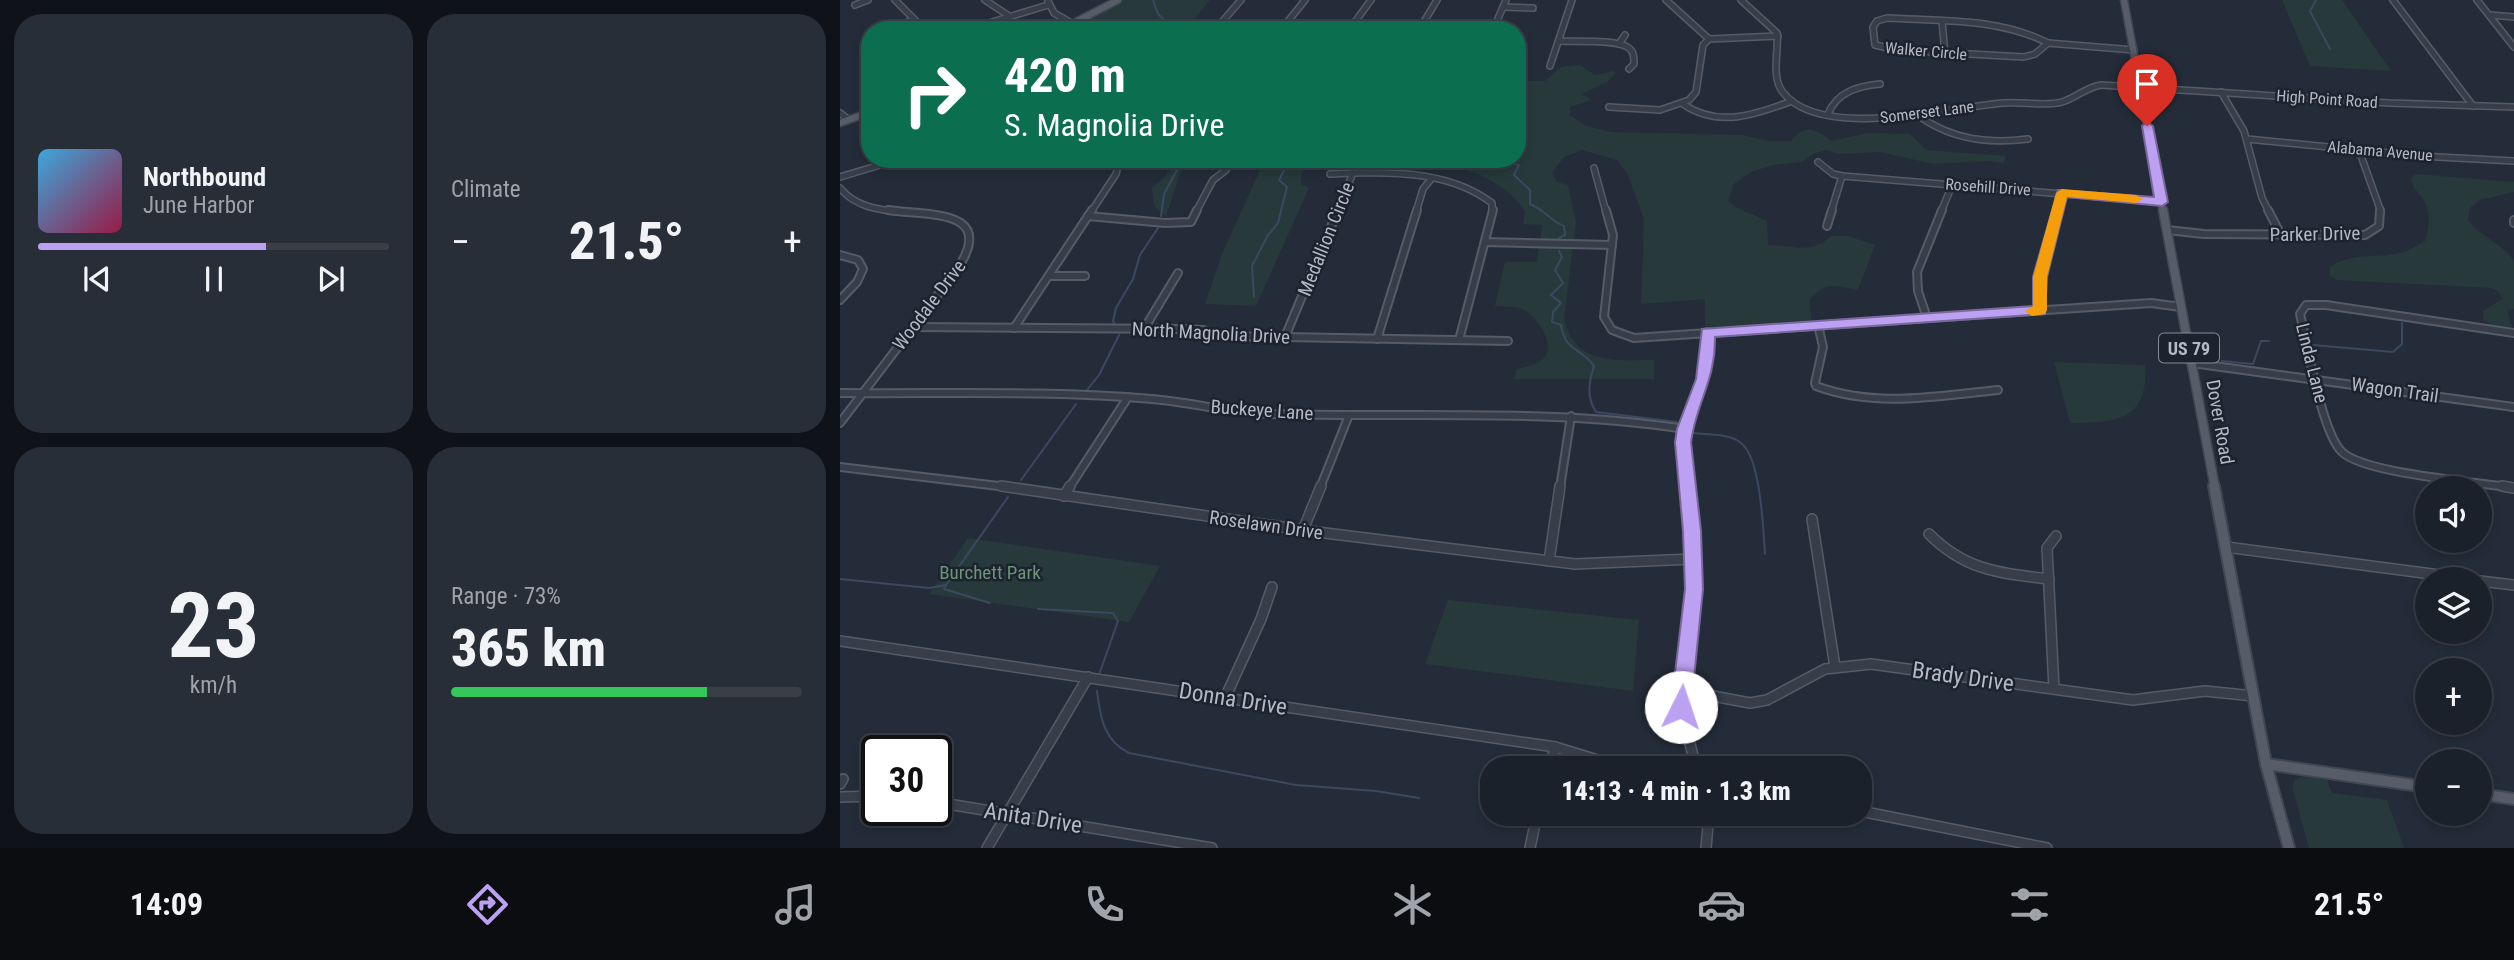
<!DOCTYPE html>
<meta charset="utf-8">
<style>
body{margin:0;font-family:"Roboto Condensed",sans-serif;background:#282e37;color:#f1f3f6;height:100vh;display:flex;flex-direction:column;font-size:26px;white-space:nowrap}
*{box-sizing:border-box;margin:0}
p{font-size:23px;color:#a0a3a9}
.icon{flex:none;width:38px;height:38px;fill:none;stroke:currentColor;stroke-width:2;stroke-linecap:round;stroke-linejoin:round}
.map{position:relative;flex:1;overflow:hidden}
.panel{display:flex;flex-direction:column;gap:14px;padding:14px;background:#0f1218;width:840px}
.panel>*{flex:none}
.top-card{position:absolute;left:21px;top:21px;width:665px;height:147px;border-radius:28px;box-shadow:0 4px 10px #0003,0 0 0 2px #393e47;background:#0b6e4f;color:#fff;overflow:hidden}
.fabs{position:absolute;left:1575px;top:476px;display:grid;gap:14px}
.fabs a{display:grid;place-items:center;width:77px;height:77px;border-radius:50%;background:#1b212b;box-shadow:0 4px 10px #0003,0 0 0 2px #393e47;font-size:35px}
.speed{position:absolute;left:21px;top:735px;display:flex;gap:14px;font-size:35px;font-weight:700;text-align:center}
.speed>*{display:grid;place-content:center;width:91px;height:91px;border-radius:50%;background:#1b212b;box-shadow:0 4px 10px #0003,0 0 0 2px #393e47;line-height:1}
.speed .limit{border:4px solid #111;border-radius:10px;background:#fff;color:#111}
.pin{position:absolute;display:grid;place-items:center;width:60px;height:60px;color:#fff;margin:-72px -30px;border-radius:50% 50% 50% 0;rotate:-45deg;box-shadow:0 0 7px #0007}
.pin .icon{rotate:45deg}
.me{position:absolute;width:77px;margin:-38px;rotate:4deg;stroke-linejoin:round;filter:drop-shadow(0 0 5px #0008)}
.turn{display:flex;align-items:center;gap:24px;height:147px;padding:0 28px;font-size:32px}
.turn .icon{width:91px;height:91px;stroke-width:2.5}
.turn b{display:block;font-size:49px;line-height:60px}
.big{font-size:52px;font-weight:800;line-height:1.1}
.panel .tile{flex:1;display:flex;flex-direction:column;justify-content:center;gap:10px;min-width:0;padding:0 24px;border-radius:28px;background:#282e37}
.panel .dial{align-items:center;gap:0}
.dial b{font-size:91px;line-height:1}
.song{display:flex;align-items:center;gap:21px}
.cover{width:84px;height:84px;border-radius:10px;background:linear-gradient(135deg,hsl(200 70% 55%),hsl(340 70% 35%))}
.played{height:7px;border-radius:4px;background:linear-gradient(90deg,#bca0f2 65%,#393e47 65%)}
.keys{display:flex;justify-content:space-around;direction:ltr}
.heat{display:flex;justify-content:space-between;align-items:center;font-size:38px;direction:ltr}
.charge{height:10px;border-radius:5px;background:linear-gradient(90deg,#34c759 73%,#393e47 0)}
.panel .tiles{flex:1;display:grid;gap:14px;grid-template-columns:repeat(2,1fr)}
.trip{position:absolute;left:640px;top:756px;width:392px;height:70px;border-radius:28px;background:#1b212b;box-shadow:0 4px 10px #0003,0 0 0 2px #393e47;font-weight:800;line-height:70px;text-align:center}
.menu{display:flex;height:112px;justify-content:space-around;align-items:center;background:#0b0d11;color:#a0a3a9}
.menu .icon{width:49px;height:49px}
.menu .current{color:#bca0f2}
.menu b{font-size:32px;color:#f1f3f6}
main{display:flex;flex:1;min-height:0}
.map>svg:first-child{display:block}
.green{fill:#27393b}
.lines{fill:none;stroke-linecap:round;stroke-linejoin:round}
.stream{stroke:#3b4960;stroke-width:2}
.minor-far2-casing{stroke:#565c67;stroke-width:8}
.minor-far1-casing{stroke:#565c67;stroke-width:10}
.minor-casing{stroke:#565c67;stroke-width:12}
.major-far2-casing{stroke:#414752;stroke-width:9}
.major-far1-casing{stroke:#414752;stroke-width:11}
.major-casing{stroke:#414752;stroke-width:14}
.minor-far2{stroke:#373e49;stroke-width:5}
.minor-far1{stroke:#373e49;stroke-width:6}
.minor{stroke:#373e49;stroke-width:9}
.major-far2{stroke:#565d69;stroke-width:6}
.major-far1{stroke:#565d69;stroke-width:8}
.major{stroke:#565d69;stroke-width:10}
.route{fill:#bca0f2;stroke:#7a689d;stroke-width:2}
.slow{fill:#f59e0b}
.labels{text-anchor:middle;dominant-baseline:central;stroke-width:5;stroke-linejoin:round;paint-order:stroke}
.far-street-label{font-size:16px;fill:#b3b9c5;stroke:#1d232e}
.shield{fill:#1d232e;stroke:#868c98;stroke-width:2}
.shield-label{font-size:18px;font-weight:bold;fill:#b3b9c5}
.street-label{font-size:19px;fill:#b3b9c5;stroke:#1d232e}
.park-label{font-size:19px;fill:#6c9476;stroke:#1d232e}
.near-street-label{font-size:23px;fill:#b3b9c5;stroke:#1d232e}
</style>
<main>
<section class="panel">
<div class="tiles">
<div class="tile">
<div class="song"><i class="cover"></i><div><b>Northbound</b><p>June Harbor</p></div></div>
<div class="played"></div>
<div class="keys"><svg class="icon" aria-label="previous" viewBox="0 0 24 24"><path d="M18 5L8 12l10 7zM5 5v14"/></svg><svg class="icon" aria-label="pause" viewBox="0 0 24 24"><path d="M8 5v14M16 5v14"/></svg><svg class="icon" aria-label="next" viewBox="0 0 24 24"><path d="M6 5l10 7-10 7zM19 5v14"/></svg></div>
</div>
<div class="tile"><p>Climate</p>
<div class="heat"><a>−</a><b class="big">21.5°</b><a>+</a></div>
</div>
<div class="tile dial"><b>23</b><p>km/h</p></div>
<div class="tile"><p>Range · 73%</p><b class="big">365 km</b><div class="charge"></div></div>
</div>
</section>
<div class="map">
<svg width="1674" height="848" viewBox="0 0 1674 848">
<rect width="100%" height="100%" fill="#242c39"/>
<g class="green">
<path d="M283,0H370L351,23L369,30H225Z"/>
<path d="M1442,0H1502L1551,71L1470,66Z"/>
<path d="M740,65L755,75L773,71L776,73L767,82L742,94L751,100L730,107V115L746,126L771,132L902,135L929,141H951C963,125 976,127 991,141L1027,133L1070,134L1086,150L1166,156L1164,163L1147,161L1093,164L1040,152L997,154L986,150L973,154L962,162L933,165L911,172L894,184L888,201L894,206L927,221L928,245C952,245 971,255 991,236H1008L1035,245L1018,290C997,286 985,281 970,299L971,321L877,327L865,326V299L801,304L804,219L787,173L777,160L742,150L724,157L712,173L717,182L728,185L736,223L724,319C735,366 776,360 814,360V379H674L677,369C685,367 696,365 703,359C718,345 696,315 682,309C674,306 664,307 655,306L665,262H697L702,225L683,224L685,211C647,156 572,161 512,159H677V81H705L721,67Z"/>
<path d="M334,159H350L339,176L326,217L314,206L312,188L326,176Z"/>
<path d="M425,159H493L471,165L461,174V184L469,188L416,306L365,304L382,254Z"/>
<path d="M1576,174L1674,182V192L1640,200L1630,208L1628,220C1638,235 1669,248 1674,262C1674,274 1674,296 1674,309L1667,310L1672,327L1658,328L1643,320V311L1662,299L1658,291L1651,288L1497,280L1490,276V267C1513,252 1534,259 1560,253C1569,251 1577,245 1585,241C1589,228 1591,215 1585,202C1580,193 1572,189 1571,178Z"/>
<path d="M1214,362L1305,365C1309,420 1276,423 1230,423Z"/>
<path d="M128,538L320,566L289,622L89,594Z"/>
<path d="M608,600L799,620L793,691L585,664Z"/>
<path d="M1462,777L1487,780L1492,793L1547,800L1564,848H1469L1453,790L1454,781Z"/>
</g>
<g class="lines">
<g class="stream">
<path d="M313,0L318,14L335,30"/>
<path d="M1476,0L1470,11L1490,49"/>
<path d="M667,159L670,163L679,165L674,175L690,190V204C707,211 710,221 724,226L725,235L719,238"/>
<path d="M321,216L324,194L343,159"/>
<path d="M719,251L722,257L715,270L723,283L711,295L721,303L713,312L712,322L721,325C725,352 741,347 754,366C749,382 746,397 756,412L837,422"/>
<path d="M414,297L412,266L428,235L438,223L447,187L439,180L450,159"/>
<path d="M275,324L273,321L276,308L293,279L300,255L318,228"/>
<path d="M1473,345L1553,352L1562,344V323"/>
<path d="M1382,361L1413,364L1421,341H1429"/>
<path d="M247,390L259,375L279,335"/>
<path d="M853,433C868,435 889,433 901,443C921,458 923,529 925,554"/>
<path d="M181,480L236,404"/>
<path d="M0,579L89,588L106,585L168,497"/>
<path d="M106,586L104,589L150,603"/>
<path d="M198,609L273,613L278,621L260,672"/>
<path d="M257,691C260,717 264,741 289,753L456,785L536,791L579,798"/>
</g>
<g class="minor-far2-casing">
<g id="minor-far2">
<path d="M55,0L80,25L89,30"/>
<path d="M145,0L169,16"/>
<path d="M826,0L869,39"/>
<path d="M901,0L937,33C939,50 931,76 942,91C978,142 1111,107 1163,103C1182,101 1204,107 1222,102C1236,98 1246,87 1261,85L1549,103L1674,107"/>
<path d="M1553,0L1633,106"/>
<path d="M1637,0L1674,47"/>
<path d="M208,1L214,13L233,24"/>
<path d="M15,5L28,0"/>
<path d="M663,7L693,8"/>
<path d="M1650,15L1674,17"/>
<path d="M1047,18C1101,21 1159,18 1208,43L1195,54L1184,57L1057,50L1035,45L1033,27L1037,21Z"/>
<path d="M1102,21L1105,54"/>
<path d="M43,30L74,20"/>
<path d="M126,30L208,5"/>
<path d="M375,30L401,0"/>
<path d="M441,30L465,0"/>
<path d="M509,30L531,0"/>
<path d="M579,30L597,0"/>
<path d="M653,30L666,0"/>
<path d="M719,41C734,42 778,39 789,48C794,52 794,58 794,64L789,69"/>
<path d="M1208,43L1294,50"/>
<path d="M779,44L785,35"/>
<path d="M710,66L732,0"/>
<path d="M1381,92L1404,131L1422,198L1429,212"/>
<path d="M843,104C878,128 915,115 952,101"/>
<path d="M769,107L820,110L849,100L856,92L863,45L869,39L938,36"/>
<path d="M0,113L9,120"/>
<path d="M988,114C997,92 1018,86 1040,84"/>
<path d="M1079,116C1112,140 1149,144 1188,139"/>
<path d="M1407,139L1579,156L1674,161"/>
<path d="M1519,150L1541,212"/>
<path d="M116,159L130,162"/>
<path d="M978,162L993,174L1002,176L1322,202"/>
<path d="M754,168L766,212"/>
<path d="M490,174L513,173"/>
<path d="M0,177L60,159"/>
<path d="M0,188C15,207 39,210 62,212"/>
<path d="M251,212L276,174L280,159"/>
<path d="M356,212L373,180L386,170"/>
<path d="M497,212L513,173C561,172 612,173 652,203V212"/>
<path d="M576,212L583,189L592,178"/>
<path d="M991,212L1002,176"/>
<path d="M1101,212L1112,185"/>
<path d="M1217,212L1222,193"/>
</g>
</g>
<g class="minor-far1-casing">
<g id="minor-far1">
<path d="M766,210L773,235L764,317L772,330L794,338L1311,303L1341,307"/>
<path d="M1428,210L1441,235"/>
<path d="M248,216L325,223L351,222L357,210"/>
<path d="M1674,220V223"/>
<path d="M987,226L992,210"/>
<path d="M1327,230L1364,234L1525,235L1539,226L1540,210"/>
<path d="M645,242L772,245"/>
<path d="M0,255L18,260L23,269L17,282L0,300"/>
<path d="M209,276H245"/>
<path d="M1200,310V277L1217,210"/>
<path d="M1087,318L1078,291L1077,272L1102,210"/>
<path d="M978,325L983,347L975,383L976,386C1035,408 1097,396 1158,390"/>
<path d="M74,327L345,329L363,330L381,336L668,341"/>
<path d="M174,328L252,210"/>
<path d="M304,329L338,273"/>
<path d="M445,337L498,210"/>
<path d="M537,339L577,210"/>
<path d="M619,340L653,210"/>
<path d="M1352,363L1674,407"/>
<path d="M0,393C104,394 209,390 312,399C351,402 389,413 428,414C567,418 707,408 845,429"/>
<path d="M0,423L116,271C159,208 88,216 48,210"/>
<path d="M0,467L175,488"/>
<path d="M229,488L288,397"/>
<path d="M480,488L509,415"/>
<path d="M720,488L731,416"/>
<path d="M848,488L843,442L867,361V332"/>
<path d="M1674,488C1638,482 1525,474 1502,452C1482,433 1467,344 1460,314L1466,305H1486L1674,333"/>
</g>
</g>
<g class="minor-casing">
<g id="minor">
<path d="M161,486L477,532L735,564L853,559"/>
<path d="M847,486L854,589L841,707L856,768"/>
<path d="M1662,486L1674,488"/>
<path d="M224,496L230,486"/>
<path d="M972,519L995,667"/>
<path d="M463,530L481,486"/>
<path d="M1089,534C1126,571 1160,573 1209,579"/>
<path d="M1386,547L1630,579"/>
<path d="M709,561L720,486"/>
<path d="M1640,581L1674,585"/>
<path d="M0,641L715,747L784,768"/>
<path d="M1214,689L1207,548L1216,536"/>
<path d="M841,690L910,703L927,700L985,669L1031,664L1293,700L1365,691L1414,696"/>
<path d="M385,698L421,619L432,587"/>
<path d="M710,768L715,747"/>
<path d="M0,784L3,779"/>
<path d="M0,797L37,796"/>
<path d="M96,802L372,848"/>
<path d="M1020,811L1207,848"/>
<path d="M147,848L248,677"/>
<path d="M690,848L697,814"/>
<path d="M866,848L869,814"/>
</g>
</g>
<g class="major-far2-casing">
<g id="major-far2">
<path d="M1284,0L1323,212"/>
<path d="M220,30L278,0"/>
<path d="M0,123L30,112"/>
</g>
</g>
<g class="major-far1-casing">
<path id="major-far1" d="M1323,210L1375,488"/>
</g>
<g class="major-casing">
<g id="major">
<path d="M1374,486L1426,764L1449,848"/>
<path d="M1426,764L1587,787"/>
<path d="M1640,794L1674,799"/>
</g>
</g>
<use href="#minor-far2" class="minor-far2"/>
<use href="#minor-far1" class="minor-far1"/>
<use href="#minor" class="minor"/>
<use href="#major-far2" class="major-far2"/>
<use href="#major-far1" class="major-far1"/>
<use href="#major" class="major"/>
</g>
<path class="route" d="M1307,122L1313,126L1328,202L1322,206L1227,197L1207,277L1205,314L875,337C876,380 856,403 851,442L861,531L863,589L851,707L848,714L841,716L834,714L831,707L845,589L843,531L835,442L837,429L856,379L862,329L1193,306V277L1218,190L1314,197L1302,126Z"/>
<path class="slow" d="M1222,189L1296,195L1303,199L1296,203L1227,197L1207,277V310L1205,314L1192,316L1185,311L1193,306V277L1216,193Z"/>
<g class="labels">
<g class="far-street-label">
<text transform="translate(1086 51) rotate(5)">Walker Circle</text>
<text transform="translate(1487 99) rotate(4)">High Point Road</text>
<text transform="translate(1087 112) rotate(-7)">Somerset Lane</text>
<text transform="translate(1540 151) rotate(5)">Alabama Avenue</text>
<text transform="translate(1148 187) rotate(4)">Rosehill Drive</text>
</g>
<rect class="shield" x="1319" y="333.5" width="60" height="29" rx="5"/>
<g class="shield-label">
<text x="1349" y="348">US 79</text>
</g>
<g class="street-label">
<text transform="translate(1475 234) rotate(-1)">Parker Drive</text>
<text transform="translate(486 239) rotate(-68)">Medallion Circle</text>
<text transform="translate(89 305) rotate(-53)">Woodale Drive</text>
<text transform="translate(371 333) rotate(3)">North Magnolia Drive</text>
<text transform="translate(1472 363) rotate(76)">Linda Lane</text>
<text transform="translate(1555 390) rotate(8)">Wagon Trail</text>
<text transform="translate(422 410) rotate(4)">Buckeye Lane</text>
<text transform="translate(1380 422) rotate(80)">Dover Road</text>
<text transform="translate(426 525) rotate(8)">Roselawn Drive</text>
</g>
<g class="park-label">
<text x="150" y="572">Burchett Park</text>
</g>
<g class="near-street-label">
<text transform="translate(1123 677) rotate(8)">Brady Drive</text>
<text transform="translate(393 699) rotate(9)">Donna Drive</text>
<text transform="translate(193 818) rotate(9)">Anita Drive</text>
</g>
</g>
</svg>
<div class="fabs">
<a><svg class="icon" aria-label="sound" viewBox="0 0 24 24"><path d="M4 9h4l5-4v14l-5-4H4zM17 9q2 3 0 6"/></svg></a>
<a><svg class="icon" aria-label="layers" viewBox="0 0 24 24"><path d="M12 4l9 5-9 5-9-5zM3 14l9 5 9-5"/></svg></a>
<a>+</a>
<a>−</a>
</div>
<div class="speed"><div class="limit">30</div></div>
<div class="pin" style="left:1307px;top:126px;background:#d93025"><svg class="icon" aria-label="arrive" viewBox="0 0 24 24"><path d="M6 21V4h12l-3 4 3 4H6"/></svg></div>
<svg class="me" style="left:841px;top:707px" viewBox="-20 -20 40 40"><circle r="19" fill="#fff"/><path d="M0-13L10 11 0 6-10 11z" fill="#bca0f2"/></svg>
<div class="trip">14:13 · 4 min · 1.3 km</div>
<div class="top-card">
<div class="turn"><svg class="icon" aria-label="right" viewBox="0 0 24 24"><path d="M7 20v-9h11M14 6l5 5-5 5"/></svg><div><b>420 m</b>S. Magnolia Drive</div></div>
</div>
</div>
</main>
<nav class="menu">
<b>14:09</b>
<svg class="icon current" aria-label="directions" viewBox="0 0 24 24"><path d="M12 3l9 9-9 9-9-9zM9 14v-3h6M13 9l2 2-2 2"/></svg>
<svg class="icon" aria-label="music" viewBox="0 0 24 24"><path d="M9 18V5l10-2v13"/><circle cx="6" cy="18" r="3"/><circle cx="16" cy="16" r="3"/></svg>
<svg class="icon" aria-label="phone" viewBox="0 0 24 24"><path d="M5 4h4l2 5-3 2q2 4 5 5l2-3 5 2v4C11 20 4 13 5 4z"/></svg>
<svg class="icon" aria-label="climate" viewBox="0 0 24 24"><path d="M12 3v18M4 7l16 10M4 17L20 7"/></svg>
<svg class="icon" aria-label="car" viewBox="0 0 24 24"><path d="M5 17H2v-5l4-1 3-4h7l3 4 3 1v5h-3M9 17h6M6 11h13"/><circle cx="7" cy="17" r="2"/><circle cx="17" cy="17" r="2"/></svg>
<svg class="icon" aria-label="filters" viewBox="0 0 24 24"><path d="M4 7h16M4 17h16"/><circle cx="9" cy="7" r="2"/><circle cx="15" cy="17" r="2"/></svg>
<b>21.5°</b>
</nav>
